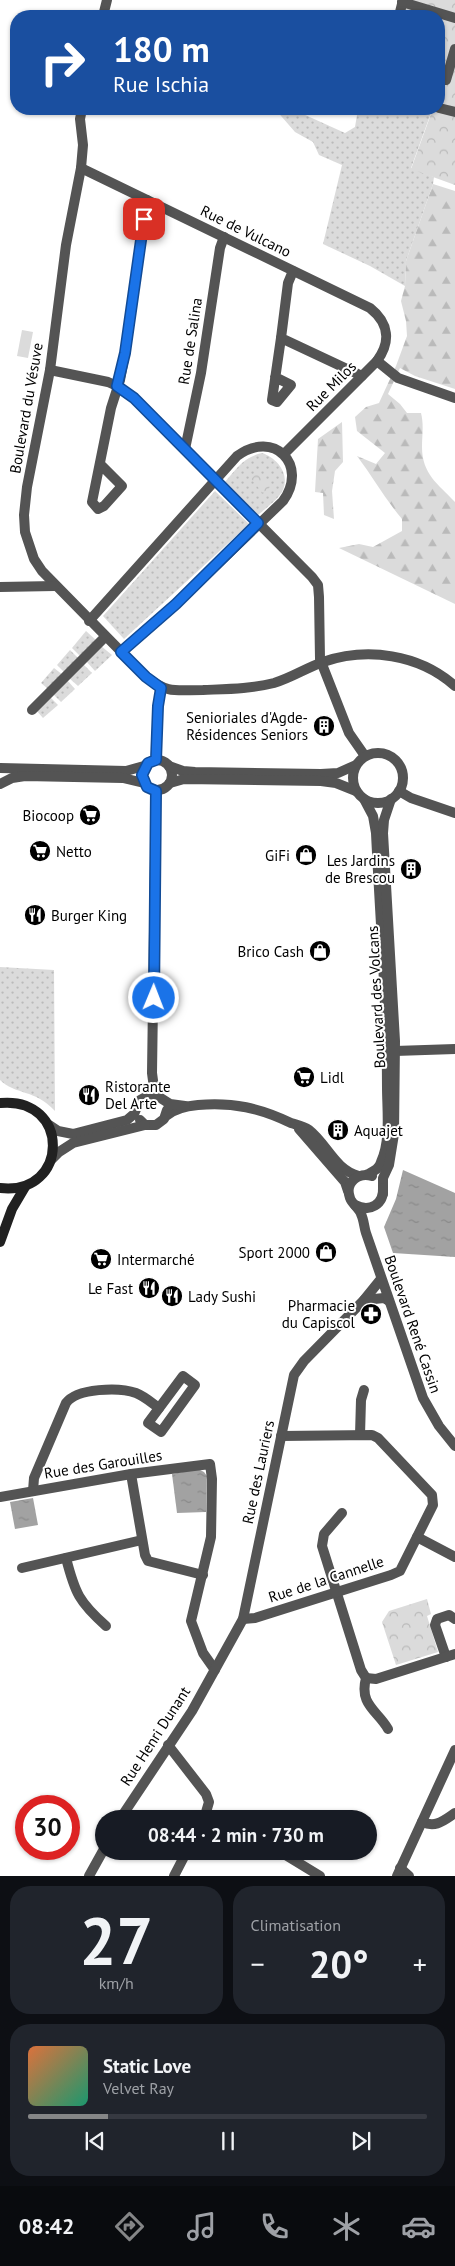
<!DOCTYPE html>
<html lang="fr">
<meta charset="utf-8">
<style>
body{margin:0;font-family:"PT Sans",sans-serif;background:#20242c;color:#f1f3f6;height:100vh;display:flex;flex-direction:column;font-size:19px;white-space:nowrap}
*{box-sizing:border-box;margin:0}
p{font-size:16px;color:#9ea1a6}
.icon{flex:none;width:28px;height:28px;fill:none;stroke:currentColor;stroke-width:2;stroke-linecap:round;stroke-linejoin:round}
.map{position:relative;height:1876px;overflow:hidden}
.drawer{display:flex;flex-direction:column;gap:10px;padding:10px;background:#0d0f14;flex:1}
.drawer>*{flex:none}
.banner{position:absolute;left:10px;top:10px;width:435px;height:105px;border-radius:20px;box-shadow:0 1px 4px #0004;background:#1a4fa0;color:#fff;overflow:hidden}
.speed{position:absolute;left:15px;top:1795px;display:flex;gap:10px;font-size:25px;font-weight:700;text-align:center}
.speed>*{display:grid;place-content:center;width:65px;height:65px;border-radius:50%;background:#171b24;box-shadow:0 1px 4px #0004;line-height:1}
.speed .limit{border:8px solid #d22;background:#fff;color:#111}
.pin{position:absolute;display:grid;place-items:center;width:42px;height:42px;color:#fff;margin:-21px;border-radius:10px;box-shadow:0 2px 8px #0006}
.me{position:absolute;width:55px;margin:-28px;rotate:1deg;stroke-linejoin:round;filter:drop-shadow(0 0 4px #0008)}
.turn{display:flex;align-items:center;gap:18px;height:105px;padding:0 20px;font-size:22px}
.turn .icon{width:65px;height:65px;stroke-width:2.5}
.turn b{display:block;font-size:35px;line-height:42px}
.big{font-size:38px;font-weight:700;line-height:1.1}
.drawer .card{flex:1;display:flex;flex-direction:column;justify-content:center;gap:8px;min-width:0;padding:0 18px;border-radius:20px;background:#20242c}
.drawer .dial{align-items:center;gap:0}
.dial b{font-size:65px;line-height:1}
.song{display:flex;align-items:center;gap:15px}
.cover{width:60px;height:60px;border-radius:8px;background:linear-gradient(135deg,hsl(20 70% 55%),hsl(160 70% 35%))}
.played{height:5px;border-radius:2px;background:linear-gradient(90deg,#858687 20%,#363941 20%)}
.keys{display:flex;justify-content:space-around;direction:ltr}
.heat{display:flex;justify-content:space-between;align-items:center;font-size:28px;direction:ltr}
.drawer .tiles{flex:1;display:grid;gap:10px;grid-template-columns:1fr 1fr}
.card:last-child{grid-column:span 2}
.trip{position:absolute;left:95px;top:1810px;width:282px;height:50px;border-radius:25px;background:#171b24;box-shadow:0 1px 4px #0004;font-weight:700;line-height:50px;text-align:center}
.tabs{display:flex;height:80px;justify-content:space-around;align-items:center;background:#090b0e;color:#9ea1a6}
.tabs .icon{width:35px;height:35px}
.tabs .active{color:#858687}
.tabs b{font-size:22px;color:#f1f3f6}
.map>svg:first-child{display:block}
.grass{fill:url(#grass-dots)}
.forest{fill:url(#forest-firs)}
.park{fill:url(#park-crowns)}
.pitch{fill:#dbdbdb}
.water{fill:url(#water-ripples)}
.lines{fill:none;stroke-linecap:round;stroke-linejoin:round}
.minor{stroke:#545454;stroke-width:10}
.tertiary{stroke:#545454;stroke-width:10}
.secondary{stroke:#212121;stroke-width:10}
.route-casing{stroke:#114b97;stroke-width:12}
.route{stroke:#1a73e8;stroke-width:9}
.labels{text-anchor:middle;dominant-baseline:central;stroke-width:4;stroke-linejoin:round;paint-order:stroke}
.street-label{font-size:15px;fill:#000;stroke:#fff}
.poi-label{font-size:15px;fill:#000;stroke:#fff;text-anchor:end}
</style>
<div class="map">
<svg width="455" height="1876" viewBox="0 0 455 1876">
<defs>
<pattern id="grass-dots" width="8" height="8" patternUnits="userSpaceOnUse" patternTransform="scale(1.25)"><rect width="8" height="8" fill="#dbdbdb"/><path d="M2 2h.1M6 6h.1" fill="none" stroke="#bababa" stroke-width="1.8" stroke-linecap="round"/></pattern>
<pattern id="forest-firs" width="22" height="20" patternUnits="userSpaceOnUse" patternTransform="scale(1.25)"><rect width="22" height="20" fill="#dbdbdb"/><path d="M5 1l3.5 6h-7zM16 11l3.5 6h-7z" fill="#bababa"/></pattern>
<pattern id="park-crowns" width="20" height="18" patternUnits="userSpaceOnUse" patternTransform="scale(1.25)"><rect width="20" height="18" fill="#dbdbdb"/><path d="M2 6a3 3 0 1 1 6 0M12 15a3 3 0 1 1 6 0" fill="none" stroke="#bababa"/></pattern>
<pattern id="water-ripples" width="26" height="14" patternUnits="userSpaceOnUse" patternTransform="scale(1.25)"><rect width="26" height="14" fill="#a2a2a2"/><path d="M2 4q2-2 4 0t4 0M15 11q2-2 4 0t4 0" fill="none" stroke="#8a8a8a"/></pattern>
</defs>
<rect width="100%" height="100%" fill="#fff"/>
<g class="grass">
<path d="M275,109H292L345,133L355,127L358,109H418L431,113L411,168L434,177L433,184L406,261L405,286L370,266L323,244L342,165L319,155L313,142L295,132Z"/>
<path d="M262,453C280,459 293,479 279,496C273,503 265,509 258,515L225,482C236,469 244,457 262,453Z"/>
<path d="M215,491L249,524L124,639L103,616Z"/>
<path d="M86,631L97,641L81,657L72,648Z"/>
<path d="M101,646L112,655L95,671L86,661Z"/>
<path d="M70,650L79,659L65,673L57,665Z"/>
<path d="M83,664L92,673L78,686L69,678Z"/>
<path d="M54,668L63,675L48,689L41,683Z"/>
<path d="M67,680L75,689L61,702L53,694Z"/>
<path d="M50,697L58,705L43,718L36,710Z"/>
<path d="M0,967L54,970L55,1111C35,1089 15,1095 0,1080Z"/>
</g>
<g class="forest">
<path d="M433,184L455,191V389L415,376L400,368L388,394L400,404L407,413H421C424,425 422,435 422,447C422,474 438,484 455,502V604L339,548L359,544L373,547L402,531V519C385,499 373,477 357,456L376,464L385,453L357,431L355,417L366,407L379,403L396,366L407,336L406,321L401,301L405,286L406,261Z"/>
<path d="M342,422L343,462L335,471L332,491L334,519L324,515L323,493L315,492L318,439Z"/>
</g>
<g class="park">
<path d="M400,0H455V185L411,169L431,114L418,109H439V16H394Z"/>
<path d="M259,471L271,486L263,493L251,479Z"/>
<path d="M427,1599L431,1614L427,1616L438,1652L396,1665L382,1622L389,1611Z"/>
</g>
<path class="pitch" d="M22,330L33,332L28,358L17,356Z"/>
<g class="water">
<path d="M403,1170L455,1193V1257L393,1253L384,1227L396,1199Z"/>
<path d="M198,1469L204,1472L207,1476L206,1512L177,1513L172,1474Z"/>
<path d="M33,1498L38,1525L15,1529L10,1502Z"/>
</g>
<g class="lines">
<g class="minor">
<path d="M402,2L455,18"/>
<path d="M103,16L107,0"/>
<path d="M399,16L403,0"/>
<path d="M446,80L455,49"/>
<path d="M439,108L455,112"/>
<path d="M82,109L80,119L83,145L81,168L66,245L50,370L27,487L24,515L25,532L34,559L42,571L146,677C169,694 175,690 203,690C227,689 250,689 274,683C291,678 306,668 323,662C367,647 419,654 455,686"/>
<path d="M81,168L370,308C389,323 391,342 377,361L284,454"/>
<path d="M293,271L288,283L281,338L362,376"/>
<path d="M377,361L398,378L455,398"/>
<path d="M50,370L108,382L117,386L134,398L312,577L318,585L319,597L320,659L349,733L365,756"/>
<path d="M275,377L291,385L277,402L272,400L281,338"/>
<path d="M185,449L201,373L220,248L224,237"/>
<path d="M100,464L122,486L104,506L98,509L92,502L111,408L120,380L125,353L147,200"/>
<path d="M0,587L55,586"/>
<path d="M89,621L237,456C274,429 309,465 283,501L176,604L121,652"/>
<path d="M32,710L105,637"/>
<path d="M156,760L158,706L161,688"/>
<path d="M156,791L152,1073L154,1088L159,1097"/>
<path d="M399,791L411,798L455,813"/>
<path d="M395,1051L455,1049"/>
<path d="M364,1300L384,1298L389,1301"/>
<path d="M183,1376L195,1385L161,1432L148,1423Z"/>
<path d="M360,1435L361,1400L364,1390"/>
<path d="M131,1474L145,1555L148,1561L203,1575"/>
<path d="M33,1491L34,1478L66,1403C77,1388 119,1387 136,1393C144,1396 152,1403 159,1408"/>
<path d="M0,1497L131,1474L210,1464L212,1479L211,1537L191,1621L203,1653L215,1670"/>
<path d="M342,1513L324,1534L322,1546L361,1670L366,1678C359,1705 377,1710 388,1729"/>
<path d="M417,1537L455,1557"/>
<path d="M66,1558C75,1593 79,1602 106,1626"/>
<path d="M22,1568L142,1540"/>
<path d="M243,1619L255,1618L391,1575L400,1571L433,1505L432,1495L378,1438L372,1435L281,1436"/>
<path d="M446,1657L435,1625L437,1619L449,1615L455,1619"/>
<path d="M366,1678L376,1679L455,1654"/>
<path d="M168,1745L206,1794L209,1802L204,1819"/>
<path d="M120,1819L192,1711L243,1619L294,1375L304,1361L364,1300L381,1279"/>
<path d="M422,1822C436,1828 443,1821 455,1813"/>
<path d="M279,1851L320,1876"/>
<path d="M400,1868L409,1876"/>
<path d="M89,1876L104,1849"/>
<path d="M174,1876L187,1851"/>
<path d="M397,1876L455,1750"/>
</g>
<g class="tertiary">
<circle cx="378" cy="778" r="25"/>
<circle cx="157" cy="775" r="15"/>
<path d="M169,766L183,771L195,772L321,774L338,773L356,765"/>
<path d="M0,768L126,771L144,766"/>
<path d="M170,783L184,779L321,781L336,783L356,791"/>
<path d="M0,784L12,778L25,776L123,778L144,783"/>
<path d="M364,799L373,816L376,833C380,918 387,1002 387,1087C387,1110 391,1141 381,1162C379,1169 374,1171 368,1174"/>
<path d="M166,1116C175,1108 187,1106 198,1105C233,1102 260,1108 291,1123C297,1125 303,1126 309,1130C327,1144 335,1170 359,1176"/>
<path d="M140,1120L145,1125H156L164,1119L167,1110"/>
<path d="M49,1125L58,1131L73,1134L127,1120L134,1114L140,1100L149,1095L159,1097L170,1104L185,1106"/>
<path d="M299,1129L345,1182L348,1191"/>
<path d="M51,1160L59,1152L73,1143L145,1125"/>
<path d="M372,1176C359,1172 344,1182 350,1198C352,1204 359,1208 361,1214C364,1220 364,1227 366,1233L423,1398L439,1426L455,1446"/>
<path d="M383,1194V1178L389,1165L394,1134L395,1041L383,833L384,820L391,799"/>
<path d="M355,1205C370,1213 384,1204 383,1188"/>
</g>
<g class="secondary">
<path d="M0,1103C71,1096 70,1196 0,1188"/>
<path d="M0,1242L12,1209L25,1187"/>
</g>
</g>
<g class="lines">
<g class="route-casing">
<path id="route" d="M144,219L125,353L117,386L134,398L258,523L176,604L121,652L146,677L161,688L158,706L156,760L148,763L142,775L147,787L156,791L154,998"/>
</g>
<use href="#route" class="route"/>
</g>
<defs>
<g id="building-disc" transform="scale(1.125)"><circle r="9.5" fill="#000" stroke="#fff"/><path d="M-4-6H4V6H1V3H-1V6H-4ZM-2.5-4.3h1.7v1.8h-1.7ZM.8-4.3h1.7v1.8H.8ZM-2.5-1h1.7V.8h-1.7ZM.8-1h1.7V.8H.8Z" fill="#fff"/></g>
<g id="supermarket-disc" transform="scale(1.125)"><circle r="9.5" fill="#000" stroke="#fff"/><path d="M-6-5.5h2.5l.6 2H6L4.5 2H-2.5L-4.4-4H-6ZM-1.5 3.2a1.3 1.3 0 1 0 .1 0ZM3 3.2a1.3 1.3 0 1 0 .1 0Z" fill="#fff"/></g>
<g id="shop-disc" transform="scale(1.125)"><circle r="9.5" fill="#000" stroke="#fff"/><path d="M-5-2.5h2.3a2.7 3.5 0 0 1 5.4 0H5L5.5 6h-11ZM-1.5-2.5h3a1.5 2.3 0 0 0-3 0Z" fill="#fff"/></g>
<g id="restaurant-disc" transform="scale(1.125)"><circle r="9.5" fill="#000" stroke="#fff"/><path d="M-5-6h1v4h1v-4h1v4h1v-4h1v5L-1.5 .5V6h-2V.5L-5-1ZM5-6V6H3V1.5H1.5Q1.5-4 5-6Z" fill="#fff"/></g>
<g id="pharmacy-disc" transform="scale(1.125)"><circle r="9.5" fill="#000" stroke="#fff"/><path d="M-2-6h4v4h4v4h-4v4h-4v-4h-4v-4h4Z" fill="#fff"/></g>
</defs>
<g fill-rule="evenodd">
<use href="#building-disc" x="324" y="726"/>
<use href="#supermarket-disc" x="90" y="815"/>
<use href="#supermarket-disc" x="40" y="851"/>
<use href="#shop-disc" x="306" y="855"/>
<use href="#building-disc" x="411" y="869"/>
<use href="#restaurant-disc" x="35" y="915"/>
<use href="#shop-disc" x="320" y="951"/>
<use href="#supermarket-disc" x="304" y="1077"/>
<use href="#restaurant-disc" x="89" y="1095"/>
<use href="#building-disc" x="338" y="1130"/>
<use href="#shop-disc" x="326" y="1252"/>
<use href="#supermarket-disc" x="101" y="1259"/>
<use href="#restaurant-disc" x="149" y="1288"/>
<use href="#restaurant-disc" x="172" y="1296"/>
<use href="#pharmacy-disc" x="371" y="1314"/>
</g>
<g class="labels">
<g class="street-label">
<text transform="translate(246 231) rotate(26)">Rue de Vulcano</text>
<text transform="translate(190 341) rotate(-81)">Rue de Salina</text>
<text transform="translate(331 386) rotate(-45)">Rue Milos</text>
<text transform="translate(26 408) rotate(-80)">Boulevard du Vésuve</text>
<text transform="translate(376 997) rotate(-93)">Boulevard des Volcans</text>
<text transform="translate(413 1324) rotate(71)">Boulevard René Cassin</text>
<text transform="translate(103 1464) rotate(-9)">Rue des Garouilles</text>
<text transform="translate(258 1472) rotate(-78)">Rue des Lauriers</text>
<text transform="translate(326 1579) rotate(-18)">Rue de la Cannelle</text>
<text transform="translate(155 1736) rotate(-57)">Rue Henri Dunant</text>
</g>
<g class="poi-label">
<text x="308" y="717">Senioriales d'Agde-<tspan x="308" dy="17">Résidences Seniors</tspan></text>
<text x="74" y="815">Biocoop</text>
<text x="56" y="851" text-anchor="start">Netto</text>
<text x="290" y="855">GiFi</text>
<text x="395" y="860">Les Jardins<tspan x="395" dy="17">de Brescou</tspan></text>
<text x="51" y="915" text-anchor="start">Burger King</text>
<text x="304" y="951">Brico Cash</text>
<text x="320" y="1077" text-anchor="start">Lidl</text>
<text x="105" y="1086" text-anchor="start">Ristorante<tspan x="105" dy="17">Del Arte</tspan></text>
<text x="354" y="1130" text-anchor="start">Aquajet</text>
<text x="310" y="1252">Sport 2000</text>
<text x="117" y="1259" text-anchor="start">Intermarché</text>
<text x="133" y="1288">Le Fast</text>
<text x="188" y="1296" text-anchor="start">Lady Sushi</text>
<text x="355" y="1305">Pharmacie<tspan x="355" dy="17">du Capiscol</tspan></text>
</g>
</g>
</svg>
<div class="speed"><div class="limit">30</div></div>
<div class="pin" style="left:144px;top:219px;background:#d93025"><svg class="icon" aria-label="arrive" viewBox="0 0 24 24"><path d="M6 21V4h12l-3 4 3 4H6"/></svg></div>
<svg class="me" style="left:154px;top:998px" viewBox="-20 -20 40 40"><circle r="17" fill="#1a73e8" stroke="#fff" stroke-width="3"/><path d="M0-11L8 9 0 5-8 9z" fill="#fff"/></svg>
<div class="trip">08:44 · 2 min · 730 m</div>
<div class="banner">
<div class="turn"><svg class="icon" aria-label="right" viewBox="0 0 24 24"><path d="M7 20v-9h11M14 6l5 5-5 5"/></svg><div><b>180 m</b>Rue Ischia</div></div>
</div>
</div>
<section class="drawer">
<div class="tiles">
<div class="card dial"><b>27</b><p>km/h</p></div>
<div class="card"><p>Climatisation</p>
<div class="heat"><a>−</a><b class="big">20°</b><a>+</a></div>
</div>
<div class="card">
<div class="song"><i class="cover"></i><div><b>Static Love</b><p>Velvet Ray</p></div></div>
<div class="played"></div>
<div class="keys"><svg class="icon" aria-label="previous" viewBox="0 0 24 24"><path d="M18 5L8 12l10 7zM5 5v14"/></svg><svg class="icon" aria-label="pause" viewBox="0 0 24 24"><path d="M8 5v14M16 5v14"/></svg><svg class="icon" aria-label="next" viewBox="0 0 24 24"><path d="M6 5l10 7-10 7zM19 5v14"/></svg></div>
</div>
</div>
</section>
<nav class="tabs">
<b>08:42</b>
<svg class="icon active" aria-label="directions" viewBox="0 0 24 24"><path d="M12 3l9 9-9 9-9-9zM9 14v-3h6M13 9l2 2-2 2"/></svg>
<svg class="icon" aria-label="music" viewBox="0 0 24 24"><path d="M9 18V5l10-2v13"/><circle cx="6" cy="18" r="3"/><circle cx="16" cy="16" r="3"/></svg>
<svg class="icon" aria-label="phone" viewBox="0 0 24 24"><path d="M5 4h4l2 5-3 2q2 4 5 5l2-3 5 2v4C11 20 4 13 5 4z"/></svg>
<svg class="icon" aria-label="climate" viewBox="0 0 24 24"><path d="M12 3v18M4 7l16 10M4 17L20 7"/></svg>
<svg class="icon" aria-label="car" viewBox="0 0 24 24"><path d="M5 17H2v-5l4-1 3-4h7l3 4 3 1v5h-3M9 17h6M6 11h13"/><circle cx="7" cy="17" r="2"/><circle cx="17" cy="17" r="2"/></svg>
</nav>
